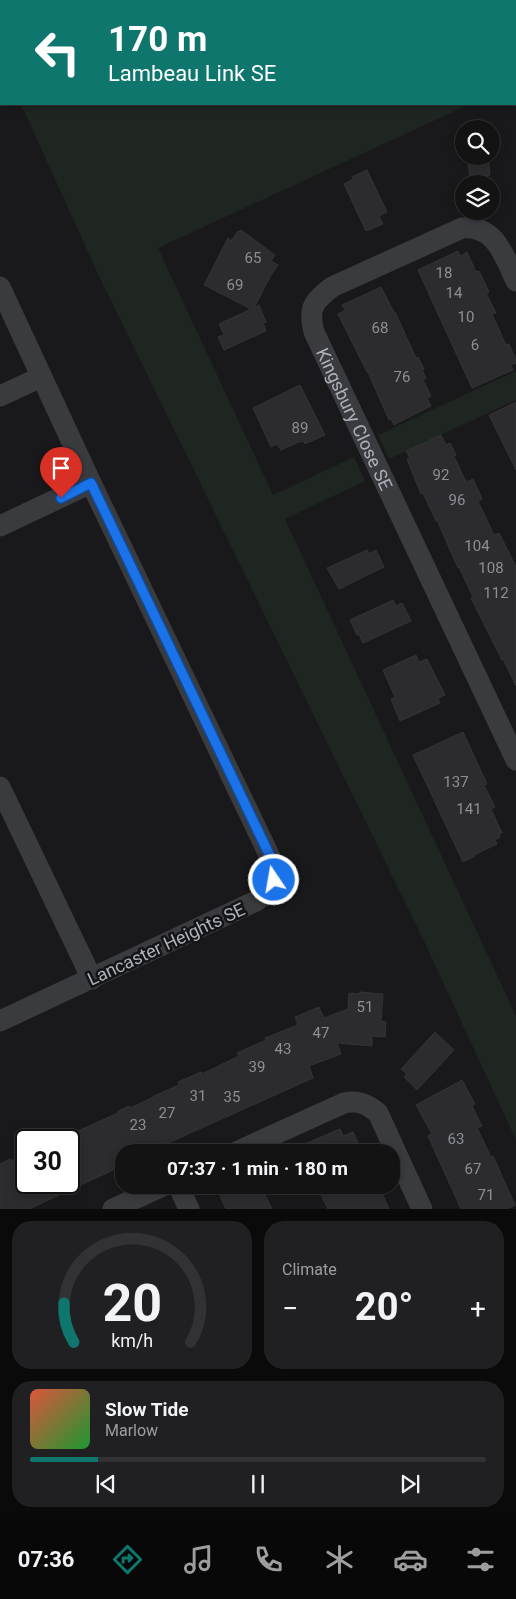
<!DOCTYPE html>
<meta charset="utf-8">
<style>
body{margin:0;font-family:Roboto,sans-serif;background:#202022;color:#f1f3f6;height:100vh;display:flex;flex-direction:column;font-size:19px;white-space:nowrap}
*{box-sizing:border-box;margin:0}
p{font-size:16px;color:#9d9ea0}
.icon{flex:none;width:28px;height:28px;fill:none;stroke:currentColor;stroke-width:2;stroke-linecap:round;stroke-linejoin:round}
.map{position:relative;height:1209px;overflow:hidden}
.sheet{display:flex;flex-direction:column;gap:12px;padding:12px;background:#0a0a0b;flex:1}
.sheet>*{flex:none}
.guide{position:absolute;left:0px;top:0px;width:516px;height:105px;box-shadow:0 2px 8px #0003,0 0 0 1px #323234;background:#0f766e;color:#fff;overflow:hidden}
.fabs{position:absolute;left:455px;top:120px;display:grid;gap:10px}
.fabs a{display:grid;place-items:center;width:45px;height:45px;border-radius:50%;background:#131314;box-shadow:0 2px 8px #0003,0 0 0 1px #323234;font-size:25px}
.speed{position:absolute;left:15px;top:1129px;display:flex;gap:10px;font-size:25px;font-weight:700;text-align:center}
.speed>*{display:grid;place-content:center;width:65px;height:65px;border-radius:50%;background:#131314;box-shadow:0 2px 8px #0003,0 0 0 1px #323234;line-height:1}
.speed .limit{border:2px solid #111;border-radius:8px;background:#fff;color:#111}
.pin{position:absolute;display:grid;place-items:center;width:42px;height:42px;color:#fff;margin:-51px -21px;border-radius:50% 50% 50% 0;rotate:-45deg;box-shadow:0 0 5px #0007}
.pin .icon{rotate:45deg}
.me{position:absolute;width:55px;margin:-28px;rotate:348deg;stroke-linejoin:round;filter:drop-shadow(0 0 4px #0008)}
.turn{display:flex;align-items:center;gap:18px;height:105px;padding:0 25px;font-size:22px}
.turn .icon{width:65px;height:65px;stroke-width:2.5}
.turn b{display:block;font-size:35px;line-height:42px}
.big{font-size:38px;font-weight:700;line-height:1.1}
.sheet .widget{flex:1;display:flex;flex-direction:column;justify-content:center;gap:8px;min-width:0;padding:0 18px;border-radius:20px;background:#202022}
.sheet .dial{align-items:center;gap:0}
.dial svg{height:130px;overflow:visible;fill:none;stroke:#323234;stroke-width:7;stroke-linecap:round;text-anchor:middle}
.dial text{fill:#f1f3f6;stroke:none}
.song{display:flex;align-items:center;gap:15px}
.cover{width:60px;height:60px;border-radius:8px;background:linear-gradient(135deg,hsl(10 70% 55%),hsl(130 70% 35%))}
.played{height:5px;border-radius:2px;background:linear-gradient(90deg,#0f766e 15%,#323234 15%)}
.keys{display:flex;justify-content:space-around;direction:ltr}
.heat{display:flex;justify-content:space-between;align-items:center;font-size:28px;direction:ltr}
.sheet .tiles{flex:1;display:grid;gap:12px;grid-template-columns:1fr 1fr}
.widget:last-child{grid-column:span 2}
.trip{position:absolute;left:115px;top:1144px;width:285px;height:50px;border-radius:20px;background:#131314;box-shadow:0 2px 8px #0003,0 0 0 1px #323234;font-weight:700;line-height:50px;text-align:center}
.dock{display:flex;height:80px;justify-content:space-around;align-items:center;background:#080808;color:#9d9ea0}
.dock .icon{width:35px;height:35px}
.dock .on{color:#0f766e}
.dock b{font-size:22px;color:#f1f3f6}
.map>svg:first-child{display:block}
.green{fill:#1f2520}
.building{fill:#2c2c2f;stroke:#333336}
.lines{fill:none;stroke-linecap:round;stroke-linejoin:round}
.minor{stroke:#3a3b3f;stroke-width:21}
.route-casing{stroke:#114b97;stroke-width:12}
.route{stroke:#1a73e8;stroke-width:9}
.labels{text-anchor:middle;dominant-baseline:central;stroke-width:5;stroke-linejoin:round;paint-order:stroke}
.number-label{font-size:15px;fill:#8c8f96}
.street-label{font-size:18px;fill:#adb1b9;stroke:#141416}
</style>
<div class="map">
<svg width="516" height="1209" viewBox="0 0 516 1209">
<rect width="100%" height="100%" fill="#19191b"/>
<g class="green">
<path d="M0,0H516V82L515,1H1V60L0,57Z"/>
<path d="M21,104H470L158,248L273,495L354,457L365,481L285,519L516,1016V1140L423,939L97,272Z"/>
<path d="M516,371V400L389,459L378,435Z"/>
</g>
<g class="building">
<path d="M467,156H488L490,175L470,177Z"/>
<path d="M367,170L387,212L379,216L383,224L366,231L344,184L353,179L352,177Z"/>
<path d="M241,230L275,255L271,261L278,265L271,275L254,308L259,305L266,322L263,323L266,331L224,350L218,337L224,335L219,324L251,309L204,285L228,238L231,241L238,231L239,232Z"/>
<path d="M458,251L460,256L467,252L476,272L479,271L489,292L486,293L496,313L492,314L506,345L509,344L516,360V363L511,365L513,370L472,388L418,270Z"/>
<path d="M381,287L394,312H395L416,358L418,357L424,369L422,370L426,378L423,380L431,396L427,398L431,406L394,425L391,419L389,420L368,372H367L338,314L345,310L342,305Z"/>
<path d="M300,385L325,435L305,444L304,441L301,442V441L281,450L277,444L271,447L253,408Z"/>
<path d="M516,402V470L489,415Z"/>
<path d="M441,435L446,445L450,443L456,455L454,456L466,482L473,479L482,499L478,501L494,535L499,533L516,567V686L503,659L502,660L471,598L473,597L459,567L458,568L437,520L436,521L423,493L421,494L407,459L410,458L406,451Z"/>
<path d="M367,550L369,554L376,550L384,567L339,589L327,568Z"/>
<path d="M393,600L396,606L402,603L411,621L363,643L359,634L357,635L350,620Z"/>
<path d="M416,655L419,662L427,659L445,695L438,698L440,703L400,721L391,699L395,697L383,670Z"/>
<path d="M463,732L487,784L484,785L495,807L491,809L502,833L499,834L500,837L495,840L497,844L474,855L475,856L463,862L413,755Z"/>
<path d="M360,992L383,994L381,1021L386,1022L385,1037L372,1036V1046L337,1043L341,1054L309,1066L313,1078L148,1152H124V1165L29,1209H0V1164L10,1159L11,1161L26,1154V1182H69V1135L118,1113V1111L129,1106L130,1108L154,1097V1096L179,1085L178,1082L201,1072L202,1074L239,1056L237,1053L266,1040L265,1038L298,1025L295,1017L319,1007L324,1018L348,1009L349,993L359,994Z"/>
<path d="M435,1032L454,1050L417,1090L404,1077L407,1074L401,1069Z"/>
<path d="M462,1080L475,1104L472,1106L482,1126L477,1128L491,1157L493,1156L515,1205L507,1209H461L428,1136L432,1134L416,1105Z"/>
<path d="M340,1129L343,1136L353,1132L362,1152H286Z"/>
<path d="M226,1185H260L272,1209H226L220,1196L229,1192Z"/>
<path d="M316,1185H377L380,1191H381L389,1209H328Z"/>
</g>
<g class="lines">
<g class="minor">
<path id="s1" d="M516,281C504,256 496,225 462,228L332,287C313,302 308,308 314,332L516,760"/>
<path d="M0,287L91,483L270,857C277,878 276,888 256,901L0,1021"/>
<path d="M0,396L41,377"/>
<path d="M0,526L91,483"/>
<path d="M0,787L92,979"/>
<path d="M236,1152L344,1103C358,1100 367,1104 378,1113L422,1209"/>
<path d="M178,1185L189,1209"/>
<path d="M113,1209L165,1185"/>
</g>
</g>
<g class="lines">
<g class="route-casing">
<path id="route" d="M61,498L91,483L270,856L273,868L274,880"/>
</g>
<use href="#route" class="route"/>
</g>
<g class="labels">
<g class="number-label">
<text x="253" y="258">65</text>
<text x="444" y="273">18</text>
<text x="235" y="285">69</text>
<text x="454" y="293">14</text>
<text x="466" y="317">10</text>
<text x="380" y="328">68</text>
<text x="475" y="345">6</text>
<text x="402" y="377">76</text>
<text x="300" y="428">89</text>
<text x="441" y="475">92</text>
<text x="457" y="500">96</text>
<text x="477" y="546">104</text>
<text x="491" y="568">108</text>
<text x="496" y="593">112</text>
<text x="456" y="782">137</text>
<text x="469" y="809">141</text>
<text x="365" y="1007">51</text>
<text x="321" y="1033">47</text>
<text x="283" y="1049">43</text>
<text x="257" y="1067">39</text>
<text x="198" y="1096">31</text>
<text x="232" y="1097">35</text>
<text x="167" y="1113">27</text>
<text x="138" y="1125">23</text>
<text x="456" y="1139">63</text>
<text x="473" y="1169">67</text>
<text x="486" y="1195">71</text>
</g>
<g class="street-label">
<text stroke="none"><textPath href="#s1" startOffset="374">Kingsbury Close SE</textPath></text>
<text transform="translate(166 944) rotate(-25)">Lancaster Heights SE</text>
</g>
</g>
</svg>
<div class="fabs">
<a><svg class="icon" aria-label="search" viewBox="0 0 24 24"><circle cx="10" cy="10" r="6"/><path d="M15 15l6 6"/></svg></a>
<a><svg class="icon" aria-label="layers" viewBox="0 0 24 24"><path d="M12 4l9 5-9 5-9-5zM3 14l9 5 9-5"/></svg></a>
</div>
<div class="speed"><div class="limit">30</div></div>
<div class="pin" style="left:61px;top:498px;background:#d93025"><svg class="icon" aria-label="arrive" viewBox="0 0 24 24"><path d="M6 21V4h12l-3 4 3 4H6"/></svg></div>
<svg class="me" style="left:274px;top:880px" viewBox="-20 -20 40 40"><circle r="17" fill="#1a73e8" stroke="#fff" stroke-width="3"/><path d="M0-11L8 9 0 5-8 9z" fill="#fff"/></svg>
<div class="trip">07:37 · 1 min · 180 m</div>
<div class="guide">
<div class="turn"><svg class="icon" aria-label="left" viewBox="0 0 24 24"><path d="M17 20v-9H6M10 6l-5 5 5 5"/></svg><div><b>170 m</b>Lambeau Link SE</div></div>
</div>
</div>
<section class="sheet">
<div class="tiles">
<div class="widget dial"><svg viewBox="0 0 100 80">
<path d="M14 69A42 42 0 1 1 86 69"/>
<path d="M14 69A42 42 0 0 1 8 45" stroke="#0f766e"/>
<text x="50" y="56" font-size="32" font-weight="700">20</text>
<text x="50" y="72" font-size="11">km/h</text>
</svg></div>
<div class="widget"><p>Climate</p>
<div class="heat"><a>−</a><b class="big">20°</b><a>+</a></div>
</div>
<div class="widget">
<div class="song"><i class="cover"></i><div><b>Slow Tide</b><p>Marlow</p></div></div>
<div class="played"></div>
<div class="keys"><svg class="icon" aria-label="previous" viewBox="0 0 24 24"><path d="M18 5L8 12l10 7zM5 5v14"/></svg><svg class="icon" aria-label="pause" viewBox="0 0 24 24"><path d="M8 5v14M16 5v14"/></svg><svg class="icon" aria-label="next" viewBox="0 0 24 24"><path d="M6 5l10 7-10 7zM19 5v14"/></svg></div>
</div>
</div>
</section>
<nav class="dock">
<b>07:36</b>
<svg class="icon on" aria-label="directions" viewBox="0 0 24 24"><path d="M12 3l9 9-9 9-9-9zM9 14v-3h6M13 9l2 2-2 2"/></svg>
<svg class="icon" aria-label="music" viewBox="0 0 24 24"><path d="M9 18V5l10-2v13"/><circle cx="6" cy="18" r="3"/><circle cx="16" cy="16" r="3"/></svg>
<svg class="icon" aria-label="phone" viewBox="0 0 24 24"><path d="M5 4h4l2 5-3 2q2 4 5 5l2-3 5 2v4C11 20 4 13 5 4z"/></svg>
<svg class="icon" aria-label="climate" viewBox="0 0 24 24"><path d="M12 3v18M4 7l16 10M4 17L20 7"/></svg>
<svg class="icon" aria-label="car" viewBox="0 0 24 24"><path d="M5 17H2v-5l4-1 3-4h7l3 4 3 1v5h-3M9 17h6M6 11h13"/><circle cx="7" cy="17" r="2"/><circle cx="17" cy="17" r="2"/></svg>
<svg class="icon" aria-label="filters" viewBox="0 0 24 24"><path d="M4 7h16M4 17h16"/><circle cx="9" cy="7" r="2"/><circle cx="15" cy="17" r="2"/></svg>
</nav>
